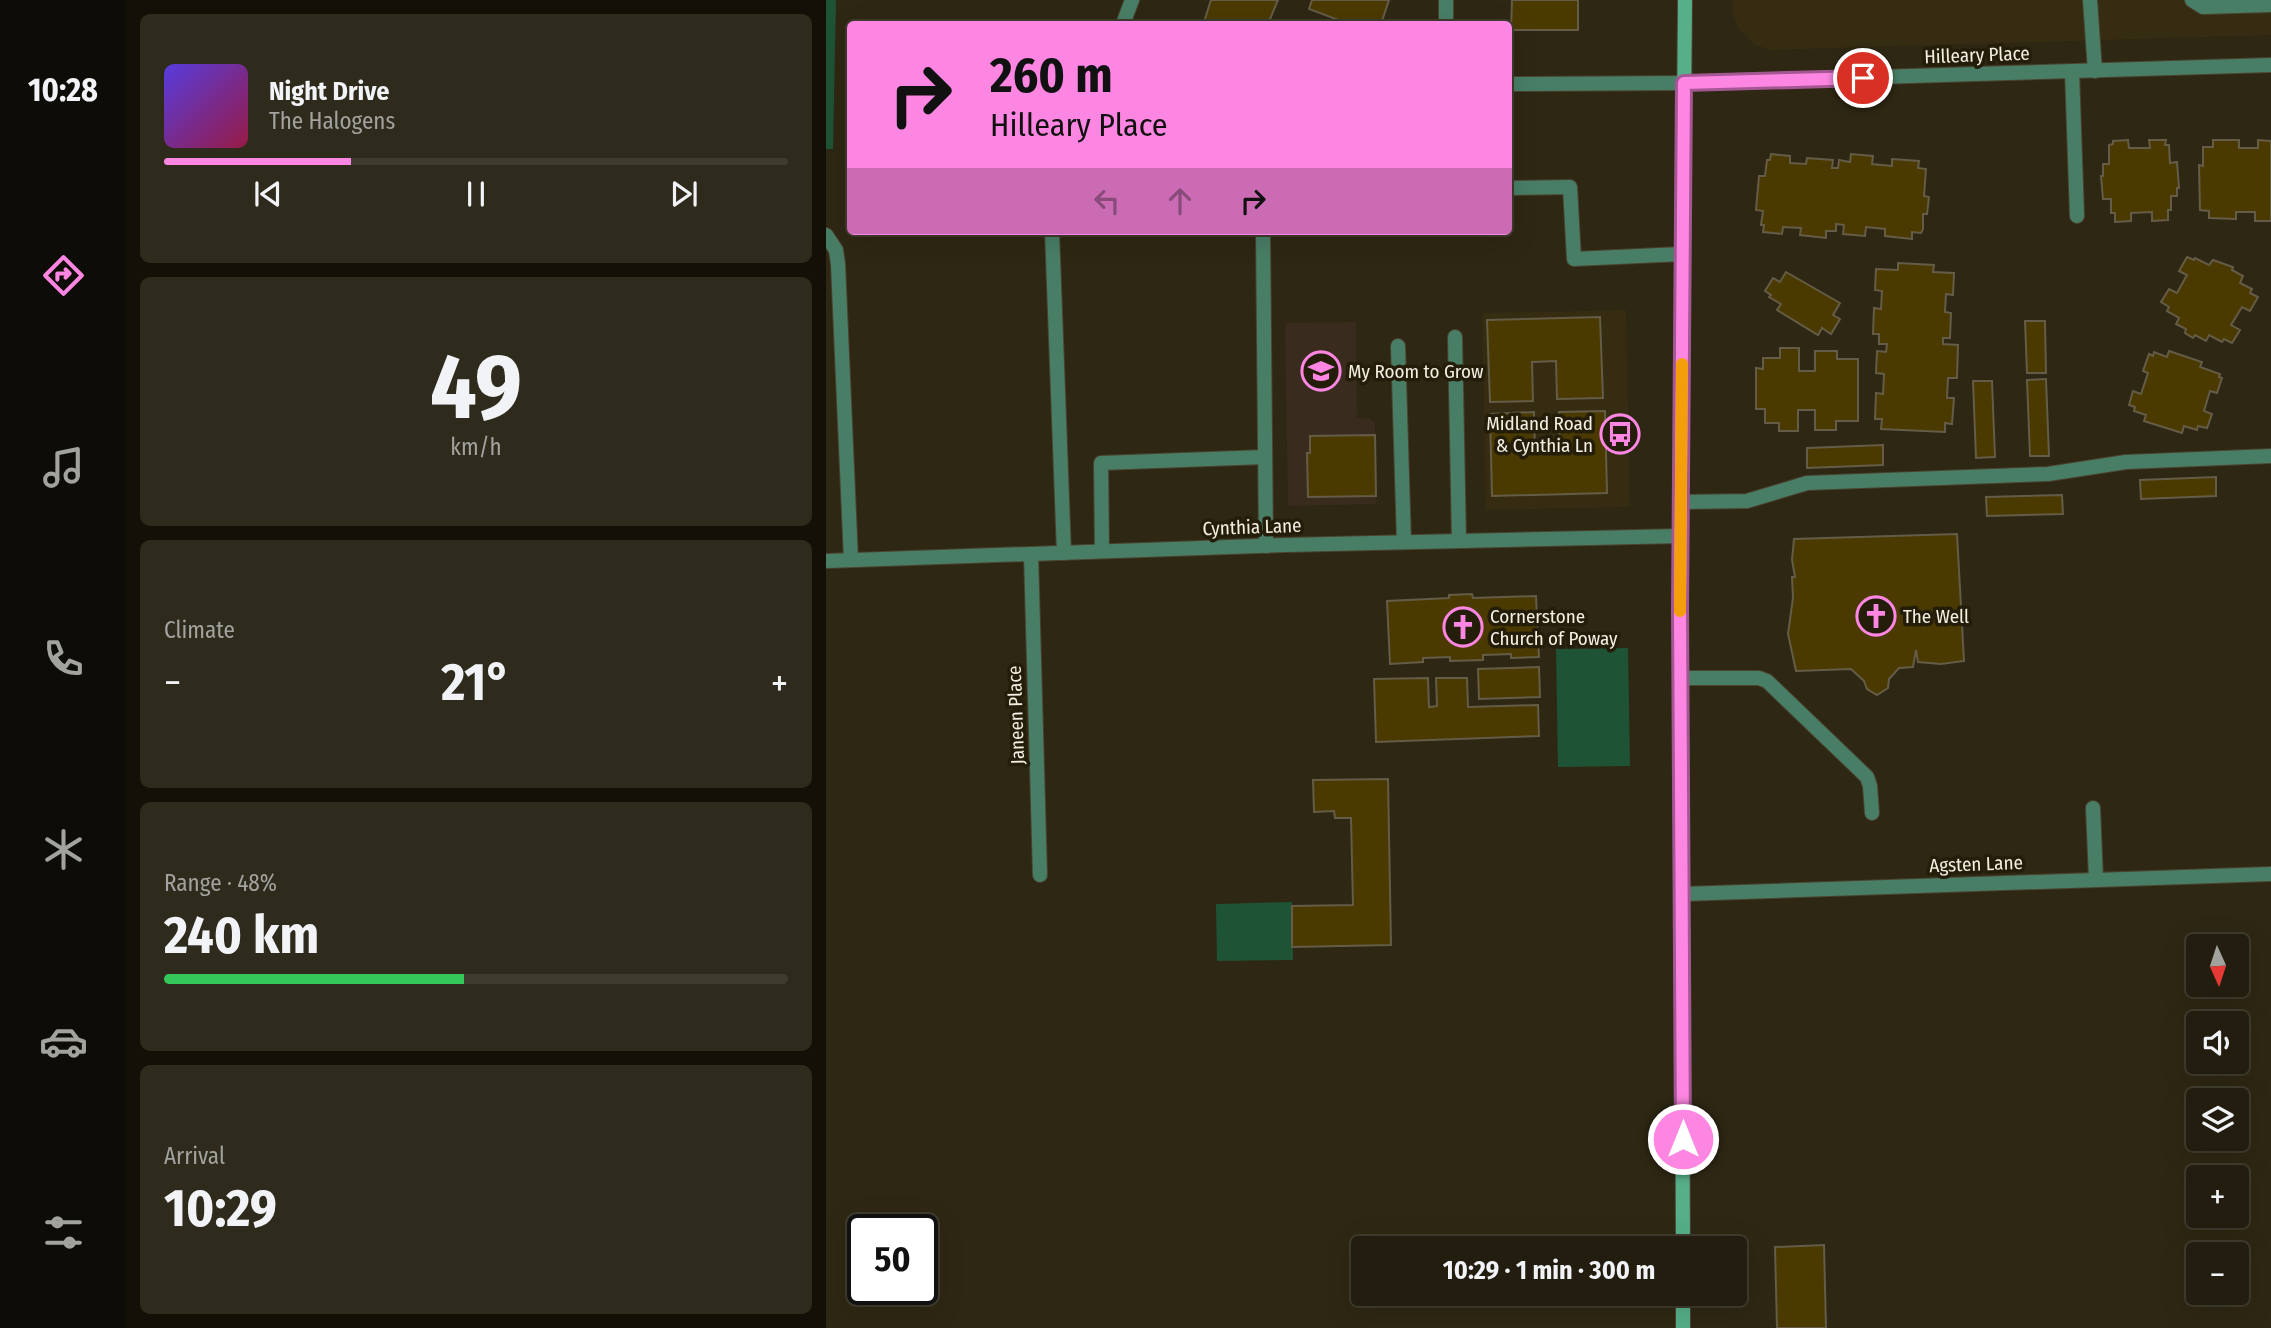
<!DOCTYPE html>
<meta charset="utf-8">
<style>
body{margin:0;font-family:"Fira Sans Condensed",sans-serif;background:#2e2a1c;color:#f1f3f6;height:100vh;display:flex;flex-direction:column;font-size:26px;white-space:nowrap}
*{box-sizing:border-box;margin:0}
p{font-size:23px;color:#a2a29e}
.icon{flex:none;width:38px;height:38px;fill:none;stroke:currentColor;stroke-width:2;stroke-linecap:round;stroke-linejoin:round}
.map{position:relative;flex:1;overflow:hidden}
.details{display:flex;flex-direction:column;gap:14px;padding:14px;background:#131008;width:700px}
.details>*{flex:none}
.banner{position:absolute;left:21px;top:21px;width:665px;height:214px;border-radius:7px;box-shadow:0 7px 28px #0002,0 0 0 2px #3f3b2e;background:#fd86e2;color:#111;overflow:hidden}
.needle{width:46px;rotate:177deg}
.controls{position:absolute;left:1360px;top:934px;display:grid;gap:14px}
.controls a{display:grid;place-items:center;width:63px;height:63px;border-radius:7px;background:#221d0e;box-shadow:0 7px 28px #0002,0 0 0 2px #3f3b2e;font-size:35px}
.speed{position:absolute;left:21px;top:1214px;display:flex;gap:14px;font-size:35px;font-weight:700;text-align:center}
.speed>*{display:grid;place-content:center;width:91px;height:91px;border-radius:50%;background:#221d0e;box-shadow:0 7px 28px #0002,0 0 0 2px #3f3b2e;line-height:1}
.speed .limit{border:4px solid #111;border-radius:10px;background:#fff;color:#111}
.pin{position:absolute;display:grid;place-items:center;width:60px;height:60px;color:#fff;margin:-30px;border:4px solid #fff;border-radius:50%;box-shadow:0 2px 7px #0007}
.me{position:absolute;width:77px;margin:-38px;rotate:0deg;stroke-linejoin:round;filter:drop-shadow(0 0 5px #0008)}
.turn{display:flex;align-items:center;gap:24px;height:147px;padding:0 28px;font-size:32px}
.turn .icon{width:91px;height:91px;stroke-width:2.5}
.turn b{display:block;font-size:49px;line-height:60px}
.lanes{display:flex;align-items:center;height:66px;padding:0 28px;background:#0003;justify-content:center;gap:35px;direction:ltr}
.lanes .off{opacity:.35}
.big{font-size:52px;font-weight:700;line-height:1.1}
.details .card{flex:1;display:flex;flex-direction:column;justify-content:center;gap:10px;min-width:0;padding:0 24px;border-radius:10px;background:#2e2a1c}
.details .dial{align-items:center;gap:0}
.dial b{font-size:91px;line-height:1}
.song{display:flex;align-items:center;gap:21px}
.cover{width:84px;height:84px;border-radius:10px;background:linear-gradient(135deg,hsl(250 70% 55%),hsl(340 70% 35%))}
.played{height:7px;border-radius:4px;background:linear-gradient(90deg,#fd86e2 30%,#3f3b2e 30%)}
.keys{display:flex;justify-content:space-around;direction:ltr}
.heat{display:flex;justify-content:space-between;align-items:center;font-size:38px;direction:ltr}
.charge{height:10px;border-radius:5px;background:linear-gradient(90deg,#34c759 48%,#3f3b2e 0)}
.trip{position:absolute;left:525px;top:1236px;width:396px;height:70px;border-radius:7px;background:#221d0e;box-shadow:0 7px 28px #0002,0 0 0 2px #3f3b2e;font-weight:700;line-height:70px;text-align:center}
main{display:flex;flex:1;min-height:0}
.menu{display:flex;flex-direction:column;width:126px;justify-content:space-around;align-items:center;background:#0e0c06;color:#a2a29e}
.menu .icon{width:49px;height:49px}
.menu .current{color:#fd86e2}
.menu b{font-size:32px;color:#f1f3f6}
.map>svg:first-child{display:block}
.built{fill:#352c11}
.education{fill:#392c1f}
.green{fill:#1f5335}
.building{fill:#4b3a00;stroke:#645c47;stroke-width:2}
.lines{fill:none;stroke-linecap:round;stroke-linejoin:round}
.service-casing{stroke:#4a4330;stroke-width:16}
.minor-casing{stroke:#4a4330;stroke-width:16}
.tertiary-casing{stroke:#4a4330;stroke-width:16}
.secondary-casing{stroke:#4a4330;stroke-width:16}
.service{stroke:#497e66;stroke-width:14}
.minor{stroke:#497e66;stroke-width:14}
.tertiary{stroke:#497e66;stroke-width:14}
.secondary{stroke:#56af89;stroke-width:14}
.route-casing{stroke:#a45793;stroke-width:18}
.route{stroke:#fd86e2;stroke-width:12}
.slow{stroke:#f59e0b;stroke-width:12}
.labels{text-anchor:middle;dominant-baseline:central;stroke-width:7;stroke-linejoin:round;paint-order:stroke}
.street-label{font-size:19px;fill:#f3efe3;stroke:#241d0a}
.poi-label{font-size:19px;fill:#f3efe3;stroke:#241d0a;text-anchor:start}
</style>
<main>
<nav class="menu">
<b>10:28</b>
<svg class="icon current" aria-label="directions" viewBox="0 0 24 24"><path d="M12 3l9 9-9 9-9-9zM9 14v-3h6M13 9l2 2-2 2"/></svg>
<svg class="icon" aria-label="music" viewBox="0 0 24 24"><path d="M9 18V5l10-2v13"/><circle cx="6" cy="18" r="3"/><circle cx="16" cy="16" r="3"/></svg>
<svg class="icon" aria-label="phone" viewBox="0 0 24 24"><path d="M5 4h4l2 5-3 2q2 4 5 5l2-3 5 2v4C11 20 4 13 5 4z"/></svg>
<svg class="icon" aria-label="climate" viewBox="0 0 24 24"><path d="M12 3v18M4 7l16 10M4 17L20 7"/></svg>
<svg class="icon" aria-label="car" viewBox="0 0 24 24"><path d="M5 17H2v-5l4-1 3-4h7l3 4 3 1v5h-3M9 17h6M6 11h13"/><circle cx="7" cy="17" r="2"/><circle cx="17" cy="17" r="2"/></svg>
<svg class="icon" aria-label="filters" viewBox="0 0 24 24"><path d="M4 7h16M4 17h16"/><circle cx="9" cy="7" r="2"/><circle cx="15" cy="17" r="2"/></svg>
</nav>
<section class="details">
<div class="card">
<div class="song"><i class="cover"></i><div><b>Night Drive</b><p>The Halogens</p></div></div>
<div class="played"></div>
<div class="keys"><svg class="icon" aria-label="previous" viewBox="0 0 24 24"><path d="M18 5L8 12l10 7zM5 5v14"/></svg><svg class="icon" aria-label="pause" viewBox="0 0 24 24"><path d="M8 5v14M16 5v14"/></svg><svg class="icon" aria-label="next" viewBox="0 0 24 24"><path d="M6 5l10 7-10 7zM19 5v14"/></svg></div>
</div>
<div class="card dial"><b>49</b><p>km/h</p></div>
<div class="card"><p>Climate</p>
<div class="heat"><a>−</a><b class="big">21°</b><a>+</a></div>
</div>
<div class="card"><p>Range · 48%</p><b class="big">240 km</b><div class="charge"></div></div>
<div class="card"><p>Arrival</p><b class="big">10:29</b></div>
</section>
<div class="map">
<svg width="1445" height="1328" viewBox="0 0 1445 1328">
<rect width="100%" height="100%" fill="#2e2713"/>
<g class="built">
<path d="M907,0H1445V35L944,50L927,44L912,28L906,13Z"/>
<path d="M800,310L804,507L660,510L656,313Z"/>
</g>
<path class="education" d="M530,322L531,418L543,419L549,423L550,504L462,506L459,323Z"/>
<g class="green">
<path d="M0,0H10L7,149H0Z"/>
<path d="M802,648L804,766L732,767L730,649Z"/>
<path d="M466,902L467,960L391,961L390,904Z"/>
</g>
<g class="building">
<path d="M385,0H452L442,24H386L378,22Z"/>
<path d="M486,0H563L555,24H523L483,9Z"/>
<path d="M686,0H752V30H685Z"/>
<path d="M1302,140L1303,148H1324L1323,140H1340L1339,145H1343L1344,163L1351,162L1353,188H1351V196H1345V210H1342V220L1326,221V212L1305,213V221L1289,222V213H1285V199H1277L1275,176H1277V164H1283V145L1287,144V141Z"/>
<path d="M1387,140H1413V148H1432V140L1445,141V221H1429V212H1410V219L1383,218V211L1374,210L1373,165L1377,166V147H1387Z"/>
<path d="M945,154L964,156V163L980,164L981,158L1007,160L1006,168H1012L1013,160L1024,162L1025,154L1047,156L1046,164L1066,166V159L1093,161L1092,168L1100,169L1098,196L1103,197L1101,214H1097V229L1095,233L1086,232V239L1059,236V229L1040,227L1039,236L1017,234L1018,225L1010,224V231H1000V238L974,235L975,228L957,227L956,234L937,232L938,225H935L937,211L930,210L933,176H939L941,160H944Z"/>
<path d="M1361,257L1368,260L1369,258L1383,265L1387,260L1407,267L1406,270L1417,276L1414,283L1426,289L1424,293L1432,297L1424,311L1416,307L1405,325L1414,330L1406,343L1398,339L1396,342L1383,335L1380,341L1369,335L1367,338L1359,333L1360,329L1350,324L1353,318L1341,311L1343,307L1335,302L1343,289L1351,293L1361,275L1353,271Z"/>
<path d="M1072,263L1108,265L1107,272L1128,273L1127,295L1120,294L1119,312L1125,313L1124,338H1117V344L1132,345L1131,378H1122L1121,398H1128L1126,424L1119,423V432L1055,429L1056,419H1049L1050,393L1057,394L1058,374L1050,373L1051,351L1060,352L1061,344H1053V334H1047L1048,308L1055,309L1056,291L1049,290L1050,269L1072,270Z"/>
<path d="M960,272L1014,303L1007,315L1014,319L1005,334L996,328L992,335L951,310L955,304L943,297L945,295L939,291L947,278L954,282Z"/>
<path d="M774,317L777,398L731,399L730,361L706,362L707,401L664,402L661,320Z"/>
<path d="M1199,321H1219L1220,373H1201Z"/>
<path d="M954,348H973V371H989V351H1011V359H1032V421H1010V430H989V410H972V431H953V423H939V409H930V368L937,369V358H954Z"/>
<path d="M1343,351L1376,362L1374,367L1394,374L1393,377L1396,378L1391,393L1384,391L1378,411L1386,414L1381,428L1372,426L1371,430L1358,426L1356,433L1318,421L1320,415L1308,411L1309,407L1303,405L1307,391L1315,394L1322,373L1317,371L1323,354L1327,356L1328,352L1341,357Z"/>
<path d="M1220,379L1223,456H1204L1201,380Z"/>
<path d="M1147,381H1166L1169,457L1150,458Z"/>
<path d="M779,411L781,493L666,496L664,414L708,412L709,452L734,451L733,412Z"/>
<path d="M549,435L550,496L482,497L481,453H484V436Z"/>
<path d="M1057,445V465L981,468V448Z"/>
<path d="M1390,477V496L1315,499L1314,480Z"/>
<path d="M1236,495L1237,514L1161,516L1160,497Z"/>
<path d="M1131,534L1138,661L1115,664L1092,662L1090,650L1087,667L1073,668L1063,679L1062,688L1051,695L1041,689L1038,681L1025,669L970,671L962,634L967,598L966,577H969L966,560L968,539Z"/>
<path d="M646,594L647,598L710,596L713,657L685,658V654L657,655V660L624,661V657L597,658V662L564,664L561,601L623,598V595Z"/>
<path d="M713,667L714,697L653,699L652,669Z"/>
<path d="M602,678L603,707L611,706L610,678H641L642,707L712,705L713,736L550,742L548,679Z"/>
<path d="M562,779L565,945L466,947V906L527,905L525,818H509L508,811L488,812L487,780Z"/>
<path d="M998,1245L1000,1328H951L949,1247Z"/>
</g>
<g class="lines">
<g class="service-casing">
<g id="service">
<path d="M1264,0L1269,71"/>
<path d="M1366,0L1377,7L1445,5"/>
<path d="M297,24L306,0"/>
<path d="M620,24V0"/>
<path d="M1246,71L1251,216"/>
<path d="M682,84L858,83"/>
<path d="M682,188L744,187L748,259L856,254"/>
<path d="M226,231L238,553"/>
<path d="M437,231L440,546"/>
<path d="M0,235L10,250L12,264L25,560"/>
<path d="M629,337L633,541"/>
<path d="M572,346L578,542"/>
<path d="M855,502L921,501L981,483L1222,474L1300,462L1445,456"/>
<path d="M276,551L275,463L439,457"/>
<path d="M854,678H933L941,681L1041,777L1044,786L1046,813"/>
<path d="M1267,808L1270,879"/>
</g>
</g>
<g class="minor-casing">
<g id="minor">
<path d="M205,554L214,875"/>
<path d="M0,561L460,545L854,536"/>
<path d="M857,894L1445,874"/>
</g>
</g>
<g class="tertiary-casing">
<path id="tertiary" d="M858,83L1445,65"/>
</g>
<g class="secondary-casing">
<g id="secondary">
<path d="M857,1248L854,587L859,0"/>
<path d="M857,1293V1328"/>
</g>
</g>
<use href="#service" class="service"/>
<use href="#minor" class="minor"/>
<use href="#tertiary" class="tertiary"/>
<use href="#secondary" class="secondary"/>
</g>
<g class="lines">
<g class="route-casing">
<path id="route" d="M857,1139L854,610L858,83L1037,78"/>
</g>
<use href="#route" class="route"/>
<path class="slow" d="M854,611L856,364"/>
</g>
<defs>
<g id="school-ring" transform="scale(2.0125)"><circle r="9.5" fill="#241d0a" stroke="#fd86e2" stroke-width="1.5"/><path d="M0-5L7-2L0 1L-7-2ZM-4 1L0 2.5L4 1V4Q0 6-4 4Z" fill="#fd86e2"/></g>
<g id="bus-ring" transform="scale(2.0125)"><circle r="9.5" fill="#241d0a" stroke="#fd86e2" stroke-width="1.5"/><path d="M-5-6H5V4H4V6H2V4H-2V6H-4V4H-5ZM-3.5-4V0h7V-4ZM-3.5 1.2v1.5H-2V1.2ZM2 1.2v1.5H3.5V1.2Z" fill="#fd86e2"/></g>
<g id="church-ring" transform="scale(2.0125)"><circle r="9.5" fill="#241d0a" stroke="#fd86e2" stroke-width="1.5"/><path d="M-1.2-6h2.4v3.5h3.3v2.4h-3.3V6h-2.4V-.1h-3.3v-2.4h3.3Z" fill="#fd86e2"/></g>
</defs>
<g fill-rule="evenodd">
<use href="#school-ring" x="495" y="371"/>
<use href="#bus-ring" x="794" y="434"/>
<use href="#church-ring" x="1050" y="616"/>
<use href="#church-ring" x="637" y="627"/>
</g>
<g class="labels">
<g class="street-label">
<text transform="translate(1151 55) rotate(-2)">Hilleary Place</text>
<text transform="translate(426 527) rotate(-2)">Cynthia Lane</text>
<text transform="translate(190 715) rotate(-92)">Janeen Place</text>
<text transform="translate(1150 864) rotate(-2)">Agsten Lane</text>
</g>
<g class="poi-label">
<text x="522" y="371">My Room to Grow</text>
<text x="767" y="423" text-anchor="end">Midland Road<tspan x="767" dy="22">&amp; Cynthia Ln</tspan></text>
<text x="664" y="616">Cornerstone<tspan x="664" dy="22">Church of Poway</tspan></text>
<text x="1077" y="616">The Well</text>
</g>
</g>
</svg>
<div class="controls">
<a><svg class="needle" viewBox="-14 -14 28 28"><path d="M0-13l5 13h-10z" fill="#e53935"/><path d="M0 13l5-13h-10z" fill="#a2a29e"/></svg></a>
<a><svg class="icon" aria-label="sound" viewBox="0 0 24 24"><path d="M4 9h4l5-4v14l-5-4H4zM17 9q2 3 0 6"/></svg></a>
<a><svg class="icon" aria-label="layers" viewBox="0 0 24 24"><path d="M12 4l9 5-9 5-9-5zM3 14l9 5 9-5"/></svg></a>
<a>+</a>
<a>−</a>
</div>
<div class="speed"><div class="limit">50</div></div>
<div class="pin" style="left:1037px;top:78px;background:#d93025"><svg class="icon" aria-label="arrive" viewBox="0 0 24 24"><path d="M6 21V4h12l-3 4 3 4H6"/></svg></div>
<svg class="me" style="left:857px;top:1139px" viewBox="-20 -20 40 40"><circle r="17" fill="#fd86e2" stroke="#fff" stroke-width="3"/><path d="M0-11L8 9 0 5-8 9z" fill="#fff"/></svg>
<div class="trip">10:29 · 1 min · 300 m</div>
<div class="banner">
<div class="turn"><svg class="icon" aria-label="right" viewBox="0 0 24 24"><path d="M7 20v-9h11M14 6l5 5-5 5"/></svg><div><b>260 m</b>Hilleary Place</div></div>
<div class="lanes"><svg class="icon off" aria-label="left" viewBox="0 0 24 24"><path d="M17 20v-9H6M10 6l-5 5 5 5"/></svg><svg class="icon off" aria-label="ahead" viewBox="0 0 24 24"><path d="M12 20V5M6 11l6-6 6 6"/></svg><svg class="icon" aria-label="right" viewBox="0 0 24 24"><path d="M7 20v-9h11M14 6l5 5-5 5"/></svg></div>
</div>
</div>
</main>
